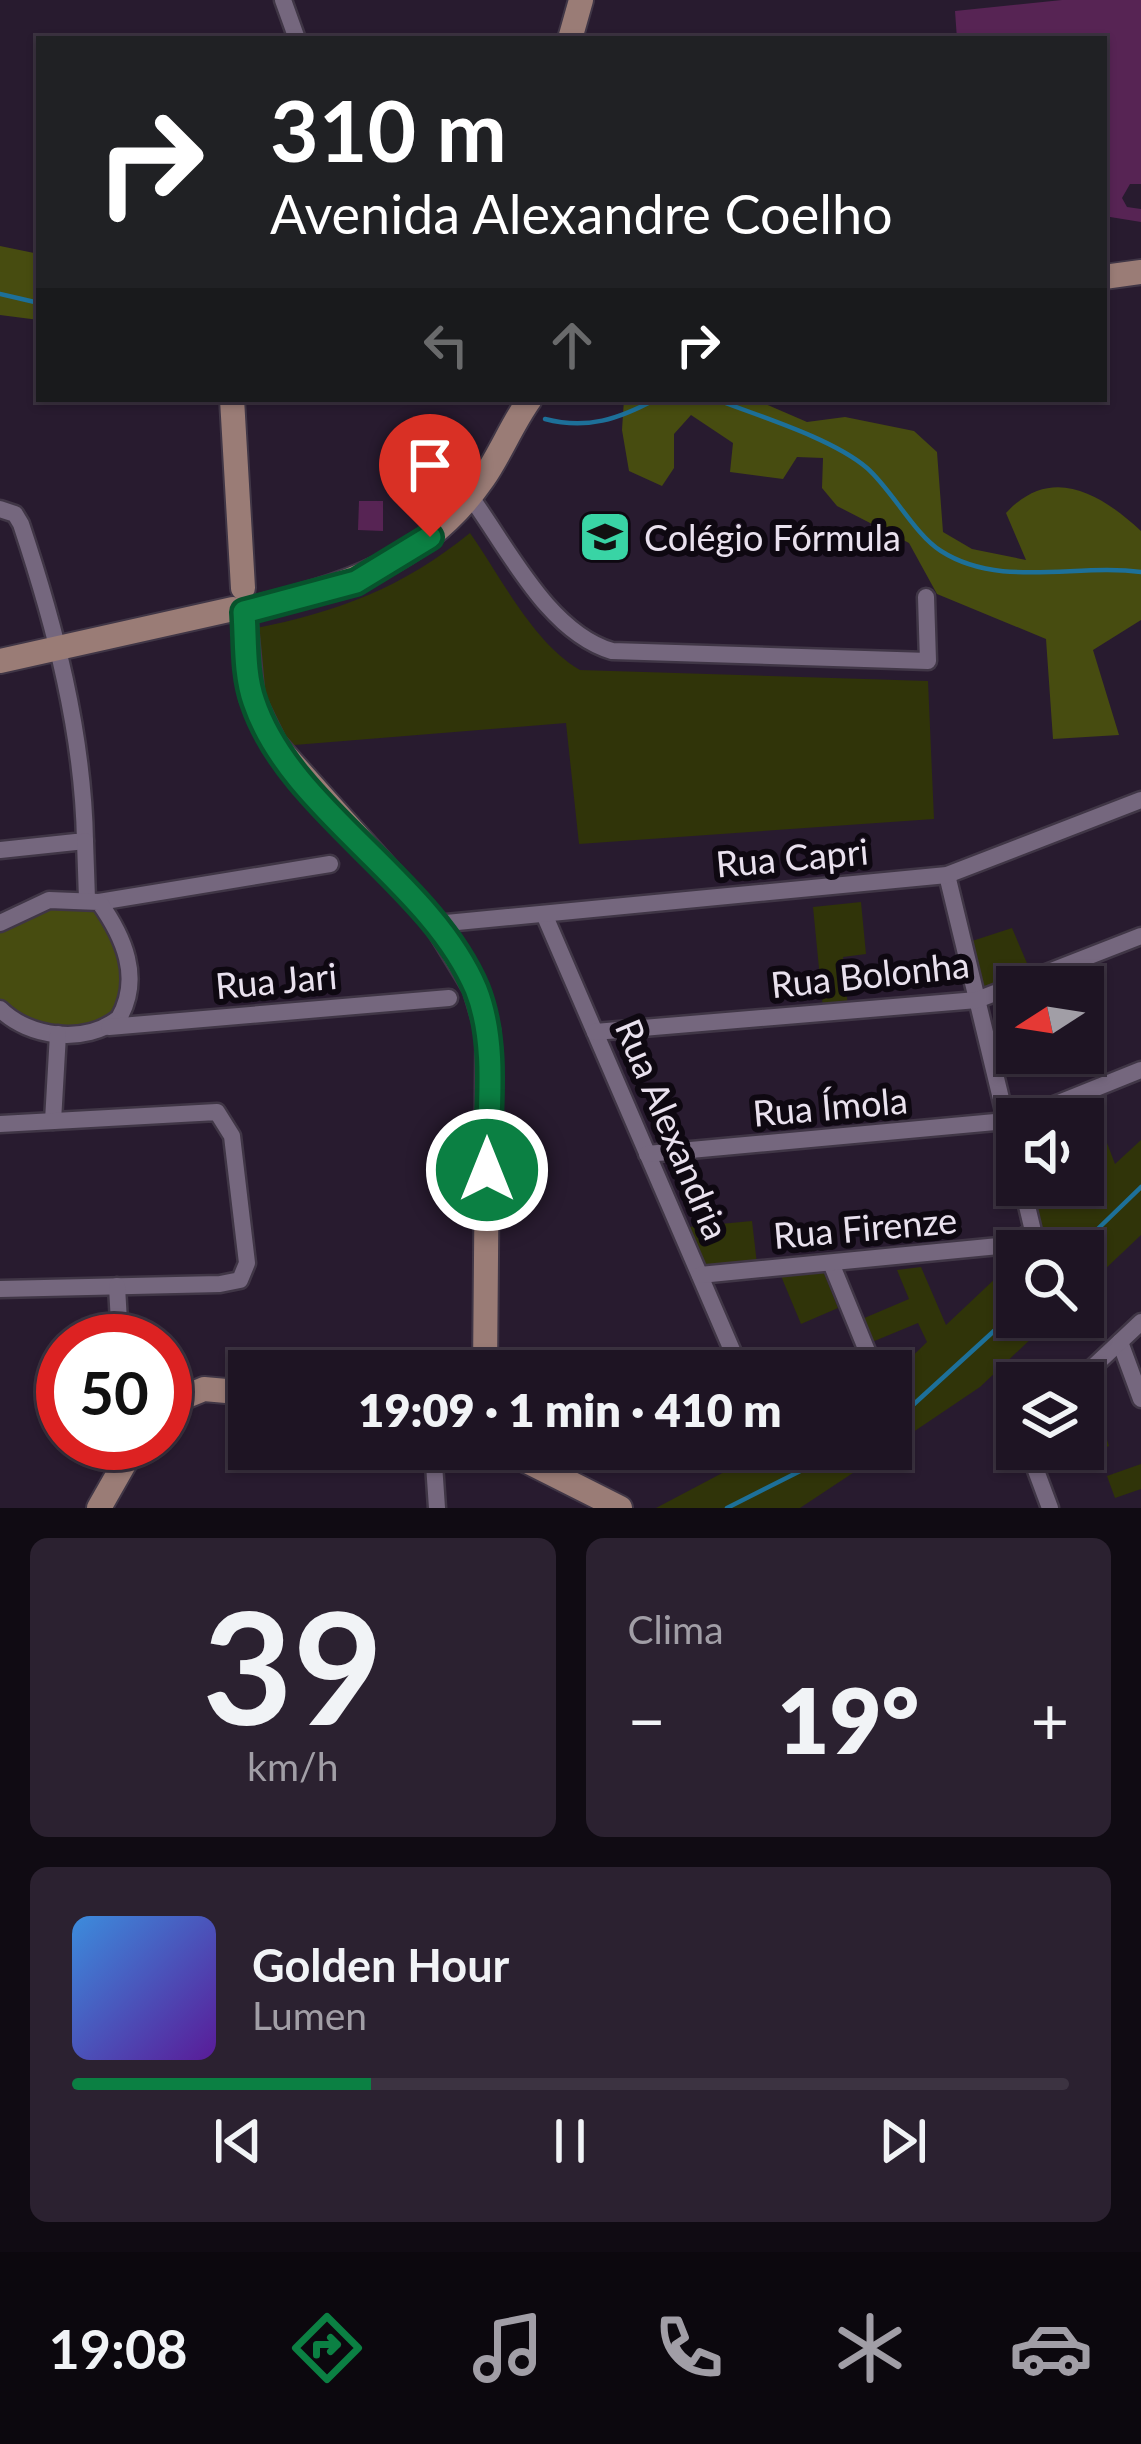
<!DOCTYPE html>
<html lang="pt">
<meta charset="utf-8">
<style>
body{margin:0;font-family:Lato,sans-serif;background:#2b2130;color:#f1f3f6;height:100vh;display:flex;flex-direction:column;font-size:45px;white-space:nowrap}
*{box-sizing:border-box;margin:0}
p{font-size:39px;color:#a19ea6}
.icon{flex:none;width:66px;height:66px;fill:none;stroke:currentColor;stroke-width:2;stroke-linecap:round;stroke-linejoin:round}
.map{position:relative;height:1508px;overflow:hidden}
.drawer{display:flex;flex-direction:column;gap:30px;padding:30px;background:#100b13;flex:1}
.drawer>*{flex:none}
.guide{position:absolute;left:36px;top:36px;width:1071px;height:366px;border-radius:0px;box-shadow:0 3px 9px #0004,0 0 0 3px #3c3341;background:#202124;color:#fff;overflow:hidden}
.needle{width:78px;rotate:258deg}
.tools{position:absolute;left:996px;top:966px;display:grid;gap:24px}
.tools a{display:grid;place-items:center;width:108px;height:108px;border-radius:0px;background:#1e1423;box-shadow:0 3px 9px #0004,0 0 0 3px #3c3341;font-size:60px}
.speed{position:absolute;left:36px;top:1314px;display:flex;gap:24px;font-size:60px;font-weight:700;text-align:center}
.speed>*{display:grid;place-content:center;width:156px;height:156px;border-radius:50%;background:#1e1423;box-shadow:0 3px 9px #0004,0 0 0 3px #3c3341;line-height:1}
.speed .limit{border:18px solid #d22;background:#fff;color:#111}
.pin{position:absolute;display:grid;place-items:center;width:102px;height:102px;color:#fff;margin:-123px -51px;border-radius:50% 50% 50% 0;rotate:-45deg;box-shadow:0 0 12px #0007}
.pin .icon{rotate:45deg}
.me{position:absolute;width:132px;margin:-66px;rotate:0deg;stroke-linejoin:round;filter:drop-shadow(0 0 9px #0008)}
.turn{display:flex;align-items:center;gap:42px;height:252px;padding:0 36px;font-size:54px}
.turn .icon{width:156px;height:156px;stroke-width:2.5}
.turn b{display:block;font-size:84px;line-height:102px}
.lanes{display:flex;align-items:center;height:114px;padding:0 36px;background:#0003;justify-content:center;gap:60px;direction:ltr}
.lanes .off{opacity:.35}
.big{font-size:90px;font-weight:800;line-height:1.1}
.drawer .card{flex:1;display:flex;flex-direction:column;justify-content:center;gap:18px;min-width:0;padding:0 42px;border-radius:18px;background:#2b2130}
.drawer .dial{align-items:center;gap:0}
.dial b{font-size:156px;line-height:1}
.song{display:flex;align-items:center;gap:36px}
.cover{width:144px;height:144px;border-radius:18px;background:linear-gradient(135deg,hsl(210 70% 55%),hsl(270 70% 35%))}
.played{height:12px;border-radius:6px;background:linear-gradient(90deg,#0b8043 30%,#3c3341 30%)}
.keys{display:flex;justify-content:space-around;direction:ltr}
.heat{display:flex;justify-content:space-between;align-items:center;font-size:66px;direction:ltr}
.drawer .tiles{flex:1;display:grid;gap:30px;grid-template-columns:1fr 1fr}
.card:last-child{grid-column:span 2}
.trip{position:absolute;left:228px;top:1350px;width:684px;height:120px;border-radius:0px;background:#1e1423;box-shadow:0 3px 9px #0004,0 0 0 3px #3c3341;font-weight:800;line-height:120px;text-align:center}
.tabs{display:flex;height:192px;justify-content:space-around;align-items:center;background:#0c080e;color:#a19ea6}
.tabs .icon{width:84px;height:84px}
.tabs .current{color:#0b8043}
.tabs b{font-size:54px;color:#f1f3f6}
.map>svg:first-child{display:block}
.green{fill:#303409}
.forest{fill:#474c10}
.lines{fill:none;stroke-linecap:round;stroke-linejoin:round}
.stream{stroke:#1d7099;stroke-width:4.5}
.building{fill:#572454}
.street-casing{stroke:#403646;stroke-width:21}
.secondary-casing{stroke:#403646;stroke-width:28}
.street{stroke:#75677e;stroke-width:16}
.secondary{stroke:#9a7c76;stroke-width:24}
.route-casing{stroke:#07532c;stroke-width:30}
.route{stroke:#0b8043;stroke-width:21}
.labels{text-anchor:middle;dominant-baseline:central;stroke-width:12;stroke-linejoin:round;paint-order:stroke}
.poi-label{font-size:36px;fill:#e9e1ee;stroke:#0e0811;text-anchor:start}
.street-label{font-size:36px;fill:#e9e1ee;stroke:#0e0811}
</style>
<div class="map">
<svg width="1141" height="1508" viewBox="0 0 1141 1508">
<rect width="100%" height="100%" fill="#281b2f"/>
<g class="green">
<path d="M470,533C501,577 533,643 580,670L928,681L934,819L579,844L566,723L282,746L266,720L252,629C337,612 401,589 470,533Z"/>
<path d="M861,902L866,954L843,957L848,1007L823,1009L813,907Z"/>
<path d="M1012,928L1032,975L982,993L969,942Z"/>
<path d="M1091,1101L1115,1164L1141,1140V1235L1083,1290V1251H1024L1041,1235L1030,1185H1083V1119H1046Z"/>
<path d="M752,1221L757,1264H704L688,1227Z"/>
<path d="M1017,1258V1317H1054L980,1387L891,1447V1377L927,1342L918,1323L872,1342L862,1319L909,1299L897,1270L921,1267L946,1325Z"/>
<path d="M824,1273L838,1308L801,1324L781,1276Z"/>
<path d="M1089,1385L1109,1446L1049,1468L1041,1449H1083V1390Z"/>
<path d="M768,1449H889L800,1508H656Z"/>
<path d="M1141,1464V1489L1115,1498L1107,1476Z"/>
</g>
<g class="forest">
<path d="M0,246L39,254V320L0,315Z"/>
<path d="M624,399H754L807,422L845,417L914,431L937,452L943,532L972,549L1026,560L1006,513C1051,464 1100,493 1141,531V620L1093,650L1119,735L1053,739L1046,639L937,594L909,543L837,506L822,488L823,458L797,457L783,479L730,472L733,443L691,415L674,434V468L662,486L629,471L622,430Z"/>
<path d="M50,905L96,907C118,944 131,973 114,1015C88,1027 12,1039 0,999C0,980 0,951 0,931Z"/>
</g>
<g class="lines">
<g class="stream">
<path d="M0,294L39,303"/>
<path d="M715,399C758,416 832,438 867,468C892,490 915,535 941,551C1000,589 1077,563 1141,572"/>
<path d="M545,419C587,430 619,419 656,399"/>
<path d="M1075,1251L1141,1187"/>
<path d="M891,1425L1017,1310"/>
<path d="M727,1508L844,1449"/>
</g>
</g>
<g class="building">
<path d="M1062,0H1141V184H1130L1122,198L1127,207L1141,209V222L1104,216V39H957L955,11Z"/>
<path d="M359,501H383V531L358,530Z"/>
</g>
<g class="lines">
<g class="street-casing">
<g id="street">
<path d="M283,0L297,39"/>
<path d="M470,496C508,548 548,632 612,651L928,661L926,597"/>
<path d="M0,509L15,514L21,524C55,626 83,733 85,841L0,850"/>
<path d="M85,841L87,899"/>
<path d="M947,875L1017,1165"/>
<path d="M99,902L330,864"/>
<path d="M544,914L741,1371"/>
<path d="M0,923L49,900L99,902C124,937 142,978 119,1018C85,1045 29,1038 0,1009"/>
<path d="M436,924L947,875L1141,800"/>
<path d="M109,1027L449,998"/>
<path d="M595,1032L977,1000L1141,936"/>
<path d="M1019,1119L1141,1070"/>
<path d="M53,1121L58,1034"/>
<path d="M0,1124L217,1112L232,1136L247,1263L240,1280L220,1284L0,1289"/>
<path d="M647,1154L1017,1120"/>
<path d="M831,1263L874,1368"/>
<path d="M700,1275L1009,1245L1033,1231L1022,1185"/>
<path d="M117,1286L120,1341"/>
<path d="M1120,1342L1141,1399"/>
<path d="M1076,1383L1141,1322"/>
<path d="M433,1449L437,1508"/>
<path d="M1028,1449L1050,1508"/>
</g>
</g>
<g class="secondary-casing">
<g id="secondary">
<path d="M570,39L581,0"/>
<path d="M1104,277L1141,272"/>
<path d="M232,399L243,588"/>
<path d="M248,610C343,587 425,563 483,479C501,453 512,424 530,399"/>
<path d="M244,612L252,698L274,743L436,924L475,988L488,1032L485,1371"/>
<path d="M0,661L233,609"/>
<path d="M165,1405L204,1389L249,1393"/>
<path d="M503,1449L620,1508"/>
<path d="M99,1508L136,1443"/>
</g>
</g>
<use href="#street" class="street"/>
<use href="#secondary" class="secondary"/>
</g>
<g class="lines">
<g class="route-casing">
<path id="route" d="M430,537L356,582L244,612C246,641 244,674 254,702C290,810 430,880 476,989C498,1044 488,1112 487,1170"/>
</g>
<use href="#route" class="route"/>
</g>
<defs>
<g id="school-square" transform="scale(2.7)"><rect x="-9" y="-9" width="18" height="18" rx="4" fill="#39d4a5" stroke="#0e0811"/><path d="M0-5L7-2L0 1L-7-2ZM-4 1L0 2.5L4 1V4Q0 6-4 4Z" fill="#111"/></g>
</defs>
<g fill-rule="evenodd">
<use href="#school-square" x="605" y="537"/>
</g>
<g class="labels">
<g class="poi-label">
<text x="644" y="537">Colégio Fórmula</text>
</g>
<g class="street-label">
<text transform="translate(792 857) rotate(-5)">Rua Capri</text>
<text transform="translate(870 974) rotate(-6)">Rua Bolonha</text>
<text transform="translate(276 980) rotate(-5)">Rua Jari</text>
<text transform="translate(830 1106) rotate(-5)">Rua Ímola</text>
<text transform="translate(673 1129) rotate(67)">Rua Alexandria</text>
<text transform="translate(865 1227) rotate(-5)">Rua Firenze</text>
</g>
</g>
</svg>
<div class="tools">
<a><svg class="needle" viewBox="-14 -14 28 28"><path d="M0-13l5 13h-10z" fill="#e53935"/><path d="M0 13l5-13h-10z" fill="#a19ea6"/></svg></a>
<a><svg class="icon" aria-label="sound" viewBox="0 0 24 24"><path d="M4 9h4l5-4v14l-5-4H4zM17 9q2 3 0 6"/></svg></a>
<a><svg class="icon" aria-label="search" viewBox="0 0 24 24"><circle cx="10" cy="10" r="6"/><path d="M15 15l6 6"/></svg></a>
<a><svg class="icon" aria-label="layers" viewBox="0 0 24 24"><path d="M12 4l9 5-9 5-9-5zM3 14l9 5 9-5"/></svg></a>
</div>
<div class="speed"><div class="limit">50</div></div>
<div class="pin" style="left:430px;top:537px;background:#d93025"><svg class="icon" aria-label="arrive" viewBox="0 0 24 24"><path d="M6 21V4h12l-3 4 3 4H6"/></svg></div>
<svg class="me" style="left:487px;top:1170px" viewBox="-20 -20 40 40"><circle r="17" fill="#0b8043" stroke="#fff" stroke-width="3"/><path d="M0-11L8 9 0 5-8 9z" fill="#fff"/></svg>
<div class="trip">19:09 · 1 min · 410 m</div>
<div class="guide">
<div class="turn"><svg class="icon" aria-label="right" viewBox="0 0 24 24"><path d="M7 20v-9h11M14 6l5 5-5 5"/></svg><div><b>310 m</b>Avenida Alexandre Coelho</div></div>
<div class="lanes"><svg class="icon off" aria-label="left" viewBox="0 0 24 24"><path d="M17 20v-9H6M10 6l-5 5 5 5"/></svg><svg class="icon off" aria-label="ahead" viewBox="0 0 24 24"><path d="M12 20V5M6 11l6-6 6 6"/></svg><svg class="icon" aria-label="right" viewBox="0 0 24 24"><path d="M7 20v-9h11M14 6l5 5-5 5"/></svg></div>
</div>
</div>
<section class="drawer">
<div class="tiles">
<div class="card dial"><b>39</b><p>km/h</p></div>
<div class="card"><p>Clima</p>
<div class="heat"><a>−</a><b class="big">19°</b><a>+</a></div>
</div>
<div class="card">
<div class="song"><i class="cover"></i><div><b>Golden Hour</b><p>Lumen</p></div></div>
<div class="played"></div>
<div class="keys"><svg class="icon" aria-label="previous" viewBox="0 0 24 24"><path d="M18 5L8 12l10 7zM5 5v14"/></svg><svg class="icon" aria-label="pause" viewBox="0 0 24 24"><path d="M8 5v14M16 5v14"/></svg><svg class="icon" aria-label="next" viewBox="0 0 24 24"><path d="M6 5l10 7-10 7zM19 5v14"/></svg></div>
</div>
</div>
</section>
<nav class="tabs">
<b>19:08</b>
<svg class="icon current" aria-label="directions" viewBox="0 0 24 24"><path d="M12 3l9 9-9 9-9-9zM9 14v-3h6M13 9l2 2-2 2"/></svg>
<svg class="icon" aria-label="music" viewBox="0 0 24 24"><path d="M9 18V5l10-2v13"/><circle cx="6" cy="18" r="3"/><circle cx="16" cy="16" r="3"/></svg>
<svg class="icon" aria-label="phone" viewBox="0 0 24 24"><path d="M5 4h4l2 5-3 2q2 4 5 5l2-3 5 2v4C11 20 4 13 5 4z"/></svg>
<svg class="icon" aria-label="climate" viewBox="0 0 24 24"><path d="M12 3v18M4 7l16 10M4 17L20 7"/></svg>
<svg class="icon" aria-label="car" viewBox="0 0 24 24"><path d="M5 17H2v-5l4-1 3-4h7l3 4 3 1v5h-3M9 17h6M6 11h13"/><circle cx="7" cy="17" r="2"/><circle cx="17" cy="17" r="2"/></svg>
</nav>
